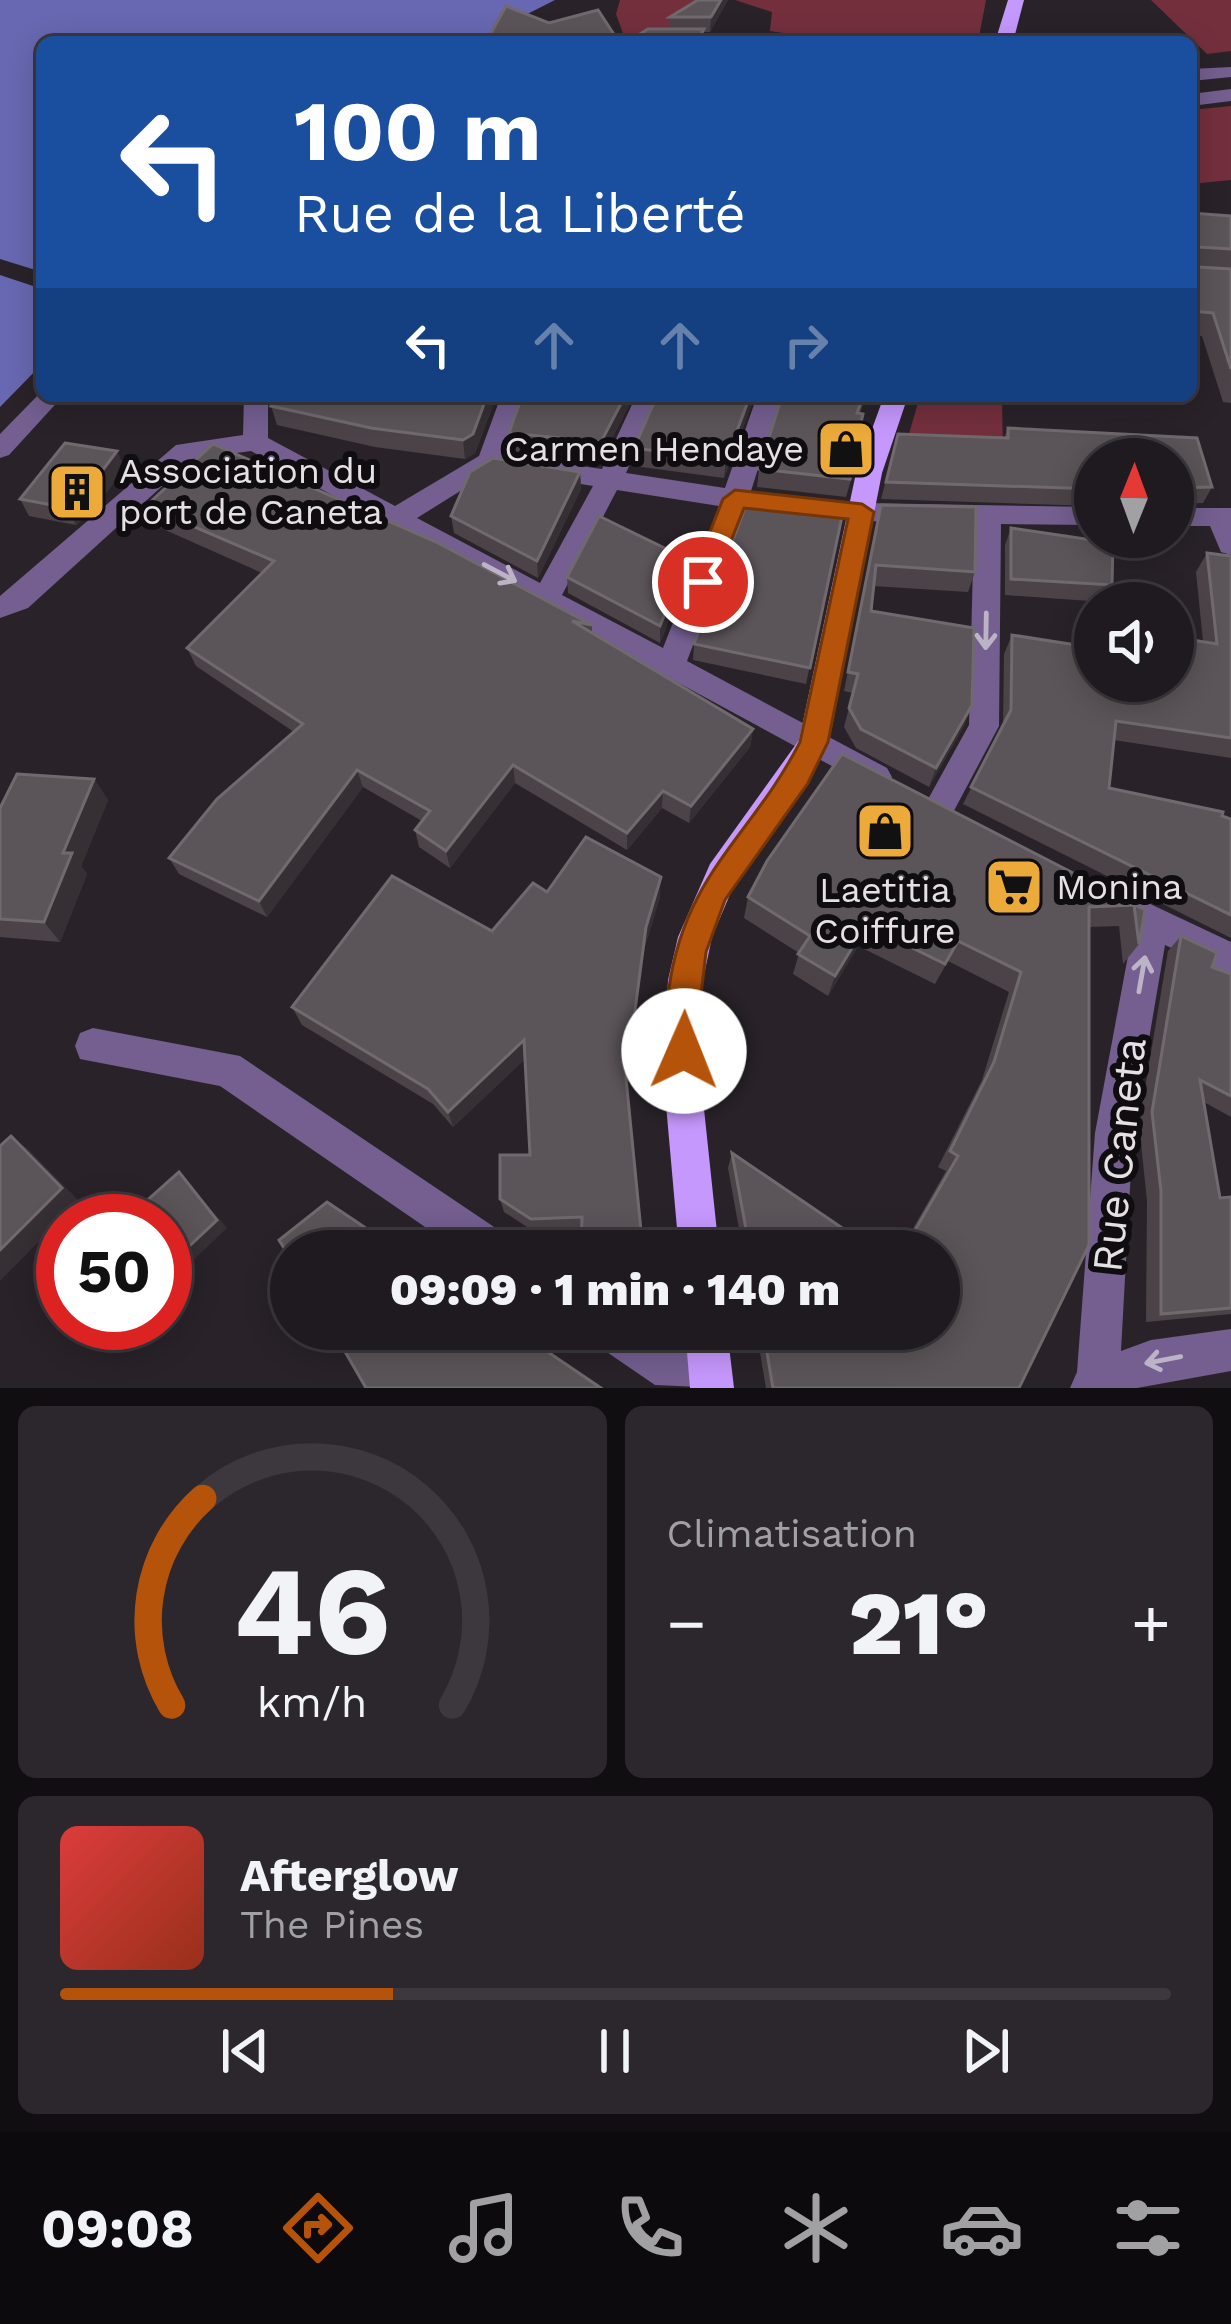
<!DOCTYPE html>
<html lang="fr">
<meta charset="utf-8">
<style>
body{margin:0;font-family:"Work Sans",sans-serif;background:#2c272c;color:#f1f3f6;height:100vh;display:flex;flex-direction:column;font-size:45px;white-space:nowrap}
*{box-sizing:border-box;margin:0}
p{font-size:39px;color:#a1a1a4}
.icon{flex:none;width:66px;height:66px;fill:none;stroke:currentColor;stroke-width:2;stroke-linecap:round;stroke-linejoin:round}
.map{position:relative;height:1388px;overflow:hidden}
.details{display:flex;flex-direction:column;gap:18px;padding:18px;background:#110e11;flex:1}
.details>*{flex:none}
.hud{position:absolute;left:36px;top:36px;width:1161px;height:366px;border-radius:18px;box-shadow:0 6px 30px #0003,0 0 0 3px #3c383d;background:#1a4fa0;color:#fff;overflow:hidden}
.needle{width:78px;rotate:1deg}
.buttons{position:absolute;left:1074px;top:438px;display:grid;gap:24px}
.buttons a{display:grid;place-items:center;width:120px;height:120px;border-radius:50%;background:#1f1a1f;box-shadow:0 6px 30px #0003,0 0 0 3px #3c383d;font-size:60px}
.speed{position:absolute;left:36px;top:1194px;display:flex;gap:24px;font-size:60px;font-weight:700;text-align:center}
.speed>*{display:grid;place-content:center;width:156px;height:156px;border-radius:50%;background:#1f1a1f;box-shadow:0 6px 30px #0003,0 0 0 3px #3c383d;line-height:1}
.speed .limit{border:18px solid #d22;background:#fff;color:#111}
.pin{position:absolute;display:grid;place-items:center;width:102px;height:102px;color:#fff;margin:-51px;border:6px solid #fff;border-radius:50%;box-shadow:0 3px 12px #0007}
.me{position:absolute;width:132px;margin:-66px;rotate:1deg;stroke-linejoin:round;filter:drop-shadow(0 0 9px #0008)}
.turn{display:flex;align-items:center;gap:42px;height:252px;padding:0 60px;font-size:54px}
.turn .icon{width:156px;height:156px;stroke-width:2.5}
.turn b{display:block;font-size:84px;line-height:102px}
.lanes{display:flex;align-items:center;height:114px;padding:0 60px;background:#0003;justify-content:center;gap:60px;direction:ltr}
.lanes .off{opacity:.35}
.big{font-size:90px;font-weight:800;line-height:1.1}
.details .tile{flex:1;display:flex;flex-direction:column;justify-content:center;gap:18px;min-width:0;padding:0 42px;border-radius:18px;background:#2c272c}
.details .dial{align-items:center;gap:0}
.dial svg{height:312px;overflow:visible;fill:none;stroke:#3c383d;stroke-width:7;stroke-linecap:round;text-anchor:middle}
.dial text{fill:#f1f3f6;stroke:none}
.song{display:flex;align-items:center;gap:36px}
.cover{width:144px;height:144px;border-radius:18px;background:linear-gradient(135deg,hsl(0 70% 55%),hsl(10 70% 35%))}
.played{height:12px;border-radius:6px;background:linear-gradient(90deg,#b45309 30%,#3c383d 30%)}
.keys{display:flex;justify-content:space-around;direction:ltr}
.heat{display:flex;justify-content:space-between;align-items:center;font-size:66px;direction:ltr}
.details .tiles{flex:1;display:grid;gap:18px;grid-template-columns:1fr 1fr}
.tile:last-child{grid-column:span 2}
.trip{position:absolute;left:270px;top:1230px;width:690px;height:120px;border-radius:60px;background:#1f1a1f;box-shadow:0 6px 30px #0003,0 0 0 3px #3c383d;font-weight:800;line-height:120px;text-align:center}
.dock{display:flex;height:192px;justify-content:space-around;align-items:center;background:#0c0a0c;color:#a1a1a4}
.dock .icon{width:84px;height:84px}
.dock .on{color:#b45309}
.dock b{font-size:54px;color:#f1f3f6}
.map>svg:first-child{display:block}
.green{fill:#742f3d}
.water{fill:#6868b2}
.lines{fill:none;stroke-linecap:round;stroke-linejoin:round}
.minor{fill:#745f90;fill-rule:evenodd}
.major{fill:#c598fd;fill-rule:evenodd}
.wall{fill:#4b4347}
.shaded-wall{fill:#362f34}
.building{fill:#5b5458;stroke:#706a6e;stroke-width:3}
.oneway{stroke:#bdb3c7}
.route{fill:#b45309;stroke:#753606;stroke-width:3}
.labels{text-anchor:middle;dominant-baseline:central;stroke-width:12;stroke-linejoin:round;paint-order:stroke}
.poi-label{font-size:36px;fill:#e4e0e4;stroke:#100d10;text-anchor:start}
.near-street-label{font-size:42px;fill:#e4e0e4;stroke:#100d10}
</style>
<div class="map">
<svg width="1231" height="1388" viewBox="0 0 1231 1388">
<rect width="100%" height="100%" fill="#292329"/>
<g class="green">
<path d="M620,0H716L680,26L625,39L616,14Z"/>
<path d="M735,0H986L978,42H844L770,31L772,12Z"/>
<path d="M1151,0H1231V51L1207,54Z"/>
<path d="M1231,106V180L1191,184V110Z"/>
<path d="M920,396H1002L1003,455L904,451Z"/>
</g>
<g class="water">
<path d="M0,0H555L472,42H42V272L0,259Z"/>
<path d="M0,275L42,289V364L0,407Z"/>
</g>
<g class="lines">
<g class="minor">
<path d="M632,37H782L791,42H623Z"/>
<path d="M1231,67V77L1191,81V69Z"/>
<path d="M1231,89V101L1191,106V94Z"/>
<path d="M42,391V396H63L9,455L0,458V434Z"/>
<path d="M244,396H268V438L395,506L479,456L501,396H525L505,455L602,469L636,396H660L626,473L725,488L757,396H781L751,491L862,503L1095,507V525L1001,524L999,726L948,822L937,826L926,822L921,812L969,725L974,523L862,521L744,509L687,661L887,768L892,777L887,786L876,790L251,451L192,459L28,608L0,618V596L176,445L243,435ZM494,470L593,486L540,583L417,518ZM617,490L719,506L663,648L562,595Z"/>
<path d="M1173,508H1231V555L1221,552L1210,526H1173Z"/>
<path d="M1110,885L1231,942V976L1165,945L1133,1133L1121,1351L1151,1340L1231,1329V1371L1137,1388H1070L1077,1372L1095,1133L1133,929L1098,911L1093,900L1098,889Z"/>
<path d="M93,1028L240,1056L509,1237L515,1251H460L220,1086L80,1059L75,1046L80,1033Z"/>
<path d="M589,1329H647L676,1349L710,1351L725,1357L731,1372L723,1388L655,1385L595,1344Z"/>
</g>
<g class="major">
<path d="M1008,0H1024L1013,42H995Z"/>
<path d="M884,396H908L882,473L829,742L734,885L712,937L703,980L700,1071L719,1251H679L663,1071L668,980L678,937L710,864L799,740L856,473Z"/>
<path d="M685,1329H727L734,1388H690Z"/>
</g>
</g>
<g class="wall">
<path d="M698,0H728L710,32H704L703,42H627L670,29V17Z"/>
<path d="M1191,213L1231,216V403L1223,402L1202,336L1191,335Z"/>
<path d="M572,396H634L601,460L511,451L509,433L572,399Z"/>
<path d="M755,396L724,478L634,466V448Z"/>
<path d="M782,396H866L860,413V449L846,497L757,487L759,469Z"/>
<path d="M495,400L475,453L465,459L375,447L277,425L271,406Z"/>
<path d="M1008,428L1197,438L1212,487L1203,503L1173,504V459H1095V506L881,499L898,434L1004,438Z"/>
<path d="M125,468L92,511L76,525L29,516L20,499Z"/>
<path d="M580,472L581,489L538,578L454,533L451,516Z"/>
<path d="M881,505L975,572L968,592L873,586L871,611L965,724L929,787L856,748L844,727L853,693L844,691Z"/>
<path d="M146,506L592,625V632L753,729L750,747L689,823L662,808L627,850L515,783L450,868L419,847L415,830L422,821L363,787L267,917L179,874L169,858L294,732L196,666L187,648L262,573L154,525Z"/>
<path d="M844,507L806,684L693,660L694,644Z"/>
<path d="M1011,528L1112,585L1104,602L1005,595V545Z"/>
<path d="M1207,553L1231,556V758L1114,740L1109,788L1231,819V938L963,804L1003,725L1004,654L1012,635L1083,674L1145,685V681H1173V650L1180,638L1203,642L1196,572Z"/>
<path d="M686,576L660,643L568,593L567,577Z"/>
<path d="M842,754L1145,910L1139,944L1123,964L1119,926L1089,927L1019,1388H766L756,1329H939V1251H900L946,1171L938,1167L982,1080L1009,992L948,961L935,984L858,946L828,996L793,974L799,953L744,918L748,897Z"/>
<path d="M94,779L108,800L81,866L87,874L60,942L0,937V808Z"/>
<path d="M547,892L660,897L645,946L582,1230L533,1231L504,1212L500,1199L530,1155L525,1059L453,1127L433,1104L302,1025L292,1007L492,931Z"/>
<path d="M1181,936L1212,967L1231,974V1117L1204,1102L1220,1198L1231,1197V1314L1146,1322L1147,1201L1139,1124L1168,951Z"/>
<path d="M732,1153L876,1251H743L728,1168Z"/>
</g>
<g class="shaded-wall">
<path d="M721,0H728L710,32L711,17Z"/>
<path d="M487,396H494L495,400L475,453L465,459L463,440Z"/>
<path d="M625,396H634L601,460V442Z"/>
<path d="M750,396H755L724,478L726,460Z"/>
<path d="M117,451L125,468L92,511L76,525L67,508Z"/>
<path d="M580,472L581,489L538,578L537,561Z"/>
<path d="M687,559L686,576L660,643V626Z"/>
<path d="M972,705L965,724L929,787L936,768Z"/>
<path d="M753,729L750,747L689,823L691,806Z"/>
<path d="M513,765L515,783L450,868L446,851Z"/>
<path d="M357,770L363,787L267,917L259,901Z"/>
<path d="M94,779L108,800L81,866L87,874L60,942L44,922L63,853Z"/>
<path d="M663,791L662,808L627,850V833Z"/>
<path d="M661,877L660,897L645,946L626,1094V1078L646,927Z"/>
<path d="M866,925L858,946L828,996L835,976Z"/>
<path d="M524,1040L527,1057L453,1127L448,1112Z"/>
<path d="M11,1136L29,1150L79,1201L0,1281V1250Z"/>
<path d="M179,1172L227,1228L165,1287V1269Z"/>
</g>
<g class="building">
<path d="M698,0H721L711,17H670Z"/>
<path d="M506,6L549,23L598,10L619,42H486Z"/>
<path d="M648,29H704L697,42H627Z"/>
<path d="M1191,213L1231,216V249L1198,247V267L1231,269V369L1213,313L1191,311Z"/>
<path d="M280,396H487L473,434L463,440L371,428L271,406Z"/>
<path d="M522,396H560L572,399V396H625L601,442L509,433Z"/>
<path d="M657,396H750L726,460L634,448Z"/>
<path d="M782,396H863L857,413L863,414L859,431H864L850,479L759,469Z"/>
<path d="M1008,428L1197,438L1212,487L1173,488V459H1095V489L886,482L898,434L1008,438Z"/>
<path d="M65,443L117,451L84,495L67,508L20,499Z"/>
<path d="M213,444L438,543L592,625L572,621L753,729L691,806L663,791L627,833L513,765L446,851L415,830L430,811L357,770L259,901L169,858L217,799L303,724L187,648L274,561L146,506Z"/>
<path d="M493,458L580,472L537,561L451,516L470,472Z"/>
<path d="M749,497L844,507L810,668L694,644Z"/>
<path d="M881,505L976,507L975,572L876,565L871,611L974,628L972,705L936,768L861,729L849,708L858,674L848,672Z"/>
<path d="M599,516L687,559L660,626L567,577Z"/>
<path d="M1011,528L1113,543L1112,585L1011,579Z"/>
<path d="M1207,553L1231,556V738L1116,721L1109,788L1223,812L1222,816L1231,819V915L971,787L1011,710L1012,635L1083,646V674L1095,677V681H1120L1157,687L1156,681H1173V664L1181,665L1180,638L1217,644Z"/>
<path d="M842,754L1145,910L1139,944L1134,905L1089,907V1245L1019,1388H773L763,1329H939V1251H903L958,1156L950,1151L994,1062L1021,972L958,941L945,964L866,925L835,976L798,954L810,936L748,897L767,861Z"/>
<path d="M17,774L94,779L63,853H72L44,922L0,919V808Z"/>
<path d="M586,837L661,877L646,927L626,1078L643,1251H581L582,1217L531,1219L500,1199V1155H530L524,1040L448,1112L428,1089L292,1007L392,876L492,931L533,883L547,892Z"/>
<path d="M1181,936L1217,953L1212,967L1231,974V1096L1200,1080L1220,1198L1231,1197V1308L1161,1314V1191L1152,1112Z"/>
<path d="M11,1136L62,1188L0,1250V1146Z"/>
<path d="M732,1153L876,1251H750Z"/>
<path d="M179,1172L217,1220L165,1269V1221H124Z"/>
<path d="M327,1202L400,1251H291V1259L279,1240Z"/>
<path d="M332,1329H514L601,1388H366Z"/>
</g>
<defs><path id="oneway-shaft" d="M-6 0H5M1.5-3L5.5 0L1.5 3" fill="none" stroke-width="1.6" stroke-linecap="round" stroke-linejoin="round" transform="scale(3)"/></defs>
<g class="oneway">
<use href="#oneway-shaft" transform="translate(500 573) rotate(28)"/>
<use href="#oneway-shaft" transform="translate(986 631) rotate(91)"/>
<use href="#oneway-shaft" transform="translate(1142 974) rotate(-80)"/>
<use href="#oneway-shaft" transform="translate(1163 1360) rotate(169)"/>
</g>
<path class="route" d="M735,490L862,504L874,512L828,742L808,783L725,900L706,952L699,1012L700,1051L696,1062L684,1067L672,1062C662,1039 666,1012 669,988C685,873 752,836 800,742L848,519L744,508L712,589H694L690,582L723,499Z"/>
<defs>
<g id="shop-square" transform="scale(3)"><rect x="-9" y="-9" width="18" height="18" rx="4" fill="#ebaa39" stroke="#100d10"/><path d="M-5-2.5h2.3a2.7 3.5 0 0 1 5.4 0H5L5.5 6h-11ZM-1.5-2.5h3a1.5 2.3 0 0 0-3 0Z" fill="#111"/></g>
<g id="building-square" transform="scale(3)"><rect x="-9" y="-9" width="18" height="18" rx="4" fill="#ebaa39" stroke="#100d10"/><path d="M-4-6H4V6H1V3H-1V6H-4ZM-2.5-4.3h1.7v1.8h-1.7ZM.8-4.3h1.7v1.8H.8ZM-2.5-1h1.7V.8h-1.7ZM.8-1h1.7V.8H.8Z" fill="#111"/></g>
<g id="supermarket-square" transform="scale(3)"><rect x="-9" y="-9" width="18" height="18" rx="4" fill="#ebaa39" stroke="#100d10"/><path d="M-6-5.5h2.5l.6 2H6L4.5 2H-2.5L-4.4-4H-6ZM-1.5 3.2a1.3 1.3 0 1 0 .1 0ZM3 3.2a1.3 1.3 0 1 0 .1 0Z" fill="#111"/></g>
</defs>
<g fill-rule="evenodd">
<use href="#shop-square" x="846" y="449"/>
<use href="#building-square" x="77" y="492"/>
<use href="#shop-square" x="885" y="831"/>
<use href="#supermarket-square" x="1014" y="887"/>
</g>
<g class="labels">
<g class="poi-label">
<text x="804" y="449" text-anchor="end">Carmen Hendaye</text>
<text x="119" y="471">Association du<tspan x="119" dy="41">port de Caneta</tspan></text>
<text x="1056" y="887">Monina</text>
<text x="885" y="890" text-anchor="middle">Laetitia<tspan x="885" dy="41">Coiffure</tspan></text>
</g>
<g class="near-street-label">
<text transform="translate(1119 1155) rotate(-84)">Rue Caneta</text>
</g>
</g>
</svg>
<div class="buttons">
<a><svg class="needle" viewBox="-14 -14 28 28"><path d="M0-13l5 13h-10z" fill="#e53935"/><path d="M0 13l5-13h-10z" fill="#a1a1a4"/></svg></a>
<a><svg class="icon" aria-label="sound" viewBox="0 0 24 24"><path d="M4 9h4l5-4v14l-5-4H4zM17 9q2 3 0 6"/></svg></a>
</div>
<div class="speed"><div class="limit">50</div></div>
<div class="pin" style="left:703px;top:582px;background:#d93025"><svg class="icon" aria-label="arrive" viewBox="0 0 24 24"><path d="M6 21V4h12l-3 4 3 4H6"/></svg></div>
<svg class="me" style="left:684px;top:1051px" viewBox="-20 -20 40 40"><circle r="19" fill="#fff"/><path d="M0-13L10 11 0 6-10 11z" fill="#b45309"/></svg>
<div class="trip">09:09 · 1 min · 140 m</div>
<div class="hud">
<div class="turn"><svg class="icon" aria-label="left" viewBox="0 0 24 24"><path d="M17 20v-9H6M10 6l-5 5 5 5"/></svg><div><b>100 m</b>Rue de la Liberté</div></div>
<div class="lanes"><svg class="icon" aria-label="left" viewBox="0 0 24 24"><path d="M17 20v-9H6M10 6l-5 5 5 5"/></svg><svg class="icon off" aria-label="ahead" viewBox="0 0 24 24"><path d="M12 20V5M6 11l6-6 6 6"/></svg><svg class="icon off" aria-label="ahead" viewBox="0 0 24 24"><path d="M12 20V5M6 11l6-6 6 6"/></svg><svg class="icon off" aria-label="right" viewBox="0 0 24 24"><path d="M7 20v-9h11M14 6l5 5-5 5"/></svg></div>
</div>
</div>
<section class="details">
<div class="tiles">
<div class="tile dial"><svg viewBox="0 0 100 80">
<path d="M14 69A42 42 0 1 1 86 69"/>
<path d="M14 69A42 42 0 0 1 22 16" stroke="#b45309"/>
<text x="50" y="56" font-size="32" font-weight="700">46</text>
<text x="50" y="72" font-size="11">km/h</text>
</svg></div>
<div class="tile"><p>Climatisation</p>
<div class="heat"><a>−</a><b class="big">21°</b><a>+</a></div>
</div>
<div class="tile">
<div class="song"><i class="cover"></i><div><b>Afterglow</b><p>The Pines</p></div></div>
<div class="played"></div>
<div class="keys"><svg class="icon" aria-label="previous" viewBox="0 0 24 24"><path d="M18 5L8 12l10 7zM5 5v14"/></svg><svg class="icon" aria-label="pause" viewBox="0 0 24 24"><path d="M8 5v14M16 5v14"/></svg><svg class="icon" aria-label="next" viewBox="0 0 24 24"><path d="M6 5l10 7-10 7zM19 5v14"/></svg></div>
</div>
</div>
</section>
<nav class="dock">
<b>09:08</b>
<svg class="icon on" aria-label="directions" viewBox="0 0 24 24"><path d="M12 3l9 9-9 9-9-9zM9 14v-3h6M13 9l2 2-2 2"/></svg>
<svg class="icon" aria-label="music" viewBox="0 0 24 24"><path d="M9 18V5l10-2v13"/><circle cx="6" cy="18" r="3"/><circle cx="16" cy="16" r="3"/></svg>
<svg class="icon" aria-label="phone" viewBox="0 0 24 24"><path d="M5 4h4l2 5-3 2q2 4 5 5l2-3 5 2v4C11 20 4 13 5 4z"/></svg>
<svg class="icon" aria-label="climate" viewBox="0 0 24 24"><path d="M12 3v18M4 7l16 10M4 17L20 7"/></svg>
<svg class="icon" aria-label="car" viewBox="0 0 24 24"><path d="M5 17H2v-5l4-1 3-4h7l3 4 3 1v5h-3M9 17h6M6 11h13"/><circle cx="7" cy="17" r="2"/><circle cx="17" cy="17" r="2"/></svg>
<svg class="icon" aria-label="filters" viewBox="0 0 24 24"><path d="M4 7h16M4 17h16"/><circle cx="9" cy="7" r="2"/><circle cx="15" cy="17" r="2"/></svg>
</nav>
